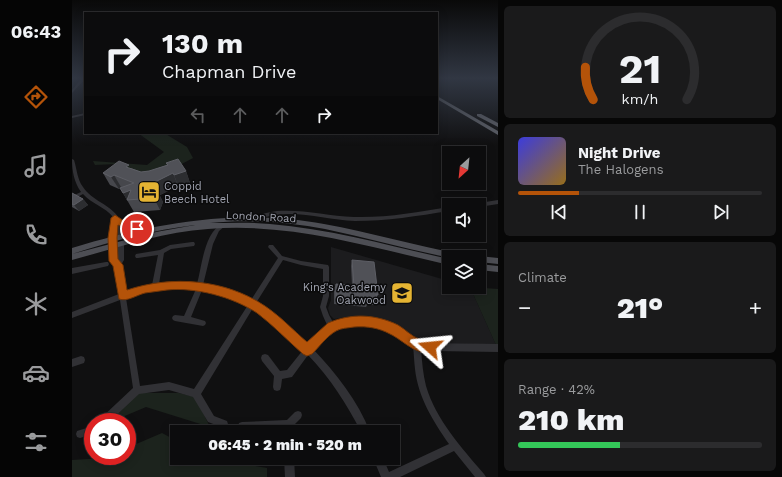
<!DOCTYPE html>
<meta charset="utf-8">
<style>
body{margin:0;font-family:"Work Sans",sans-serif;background:#1a1a1b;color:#f1f3f6;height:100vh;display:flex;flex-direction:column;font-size:15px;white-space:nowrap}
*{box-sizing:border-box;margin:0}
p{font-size:13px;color:#9a9b9d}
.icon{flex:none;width:22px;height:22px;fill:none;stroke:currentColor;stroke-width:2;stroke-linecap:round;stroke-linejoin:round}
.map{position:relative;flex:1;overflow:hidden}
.sheet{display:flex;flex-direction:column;gap:6px;padding:6px;background:#070707;width:284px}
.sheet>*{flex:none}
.top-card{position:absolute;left:12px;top:12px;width:354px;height:122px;border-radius:0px;box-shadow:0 2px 10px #0003,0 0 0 1px #2c2c2e;background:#0c0c0d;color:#f1f3f6;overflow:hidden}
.needle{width:26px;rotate:207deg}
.fabs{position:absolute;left:370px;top:146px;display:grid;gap:8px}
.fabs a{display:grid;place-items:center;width:44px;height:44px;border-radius:0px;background:#0c0c0d;box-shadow:0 2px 10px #0003,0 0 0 1px #2c2c2e;font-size:20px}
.speed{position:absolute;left:12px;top:413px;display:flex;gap:8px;font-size:20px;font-weight:700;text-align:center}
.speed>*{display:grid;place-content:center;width:52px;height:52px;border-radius:50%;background:#0c0c0d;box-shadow:0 2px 10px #0003,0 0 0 1px #2c2c2e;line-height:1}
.speed .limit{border:6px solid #d22;background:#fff;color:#111}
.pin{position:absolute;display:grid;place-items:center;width:34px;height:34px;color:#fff;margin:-17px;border:2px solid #fff;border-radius:50%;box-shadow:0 1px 4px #0007}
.me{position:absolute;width:44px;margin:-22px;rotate:288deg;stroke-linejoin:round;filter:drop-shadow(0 0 3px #0008)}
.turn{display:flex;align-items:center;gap:14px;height:84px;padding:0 12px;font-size:18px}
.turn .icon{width:52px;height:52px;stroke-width:2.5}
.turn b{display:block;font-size:28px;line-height:34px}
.lanes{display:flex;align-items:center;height:38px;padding:0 12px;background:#0003;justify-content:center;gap:20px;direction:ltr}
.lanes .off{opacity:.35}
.big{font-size:30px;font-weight:800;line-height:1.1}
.sheet .tile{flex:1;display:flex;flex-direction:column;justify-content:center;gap:6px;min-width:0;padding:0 14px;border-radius:6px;background:#1a1a1b}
.sheet .dial{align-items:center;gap:0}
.dial svg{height:104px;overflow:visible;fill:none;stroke:#2c2c2e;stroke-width:7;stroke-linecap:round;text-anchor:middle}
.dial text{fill:#f1f3f6;stroke:none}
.song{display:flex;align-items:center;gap:12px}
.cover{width:48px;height:48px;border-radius:6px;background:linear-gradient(135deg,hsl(240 70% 55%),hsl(40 70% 35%))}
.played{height:4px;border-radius:2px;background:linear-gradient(90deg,#b45309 25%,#2c2c2e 25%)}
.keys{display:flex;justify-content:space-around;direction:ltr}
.heat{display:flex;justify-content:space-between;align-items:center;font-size:22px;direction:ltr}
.charge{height:6px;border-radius:3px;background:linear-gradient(90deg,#34c759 42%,#2c2c2e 0)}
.trip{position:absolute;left:98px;top:425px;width:230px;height:40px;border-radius:0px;background:#0c0c0d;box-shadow:0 2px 10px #0003,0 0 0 1px #2c2c2e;font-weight:800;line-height:40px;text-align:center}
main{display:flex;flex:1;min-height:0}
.tab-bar{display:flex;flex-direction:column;width:72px;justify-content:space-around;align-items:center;background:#050505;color:#9a9b9d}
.tab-bar .icon{width:28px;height:28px}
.tab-bar .selected{color:#b45309}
.tab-bar b{font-size:18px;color:#f1f3f6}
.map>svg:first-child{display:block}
.built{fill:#1c1c1e}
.green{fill:#1c231d}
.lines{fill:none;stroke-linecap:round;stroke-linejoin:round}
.minor{fill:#313135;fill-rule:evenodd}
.major{fill:#4d4e54;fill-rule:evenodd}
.highway{fill:#5d5f66;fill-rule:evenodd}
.wall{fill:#46474c}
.shaded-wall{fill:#2c2d30}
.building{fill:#505157;stroke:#5d5e65}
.route{fill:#b45309;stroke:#753606}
.labels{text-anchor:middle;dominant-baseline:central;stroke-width:3;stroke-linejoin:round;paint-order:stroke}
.poi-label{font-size:11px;fill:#a2a5b1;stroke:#0b0b0c;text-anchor:start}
.street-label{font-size:11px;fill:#a2a5b1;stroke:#0b0b0c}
</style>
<main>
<nav class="tab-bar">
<b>06:43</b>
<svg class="icon selected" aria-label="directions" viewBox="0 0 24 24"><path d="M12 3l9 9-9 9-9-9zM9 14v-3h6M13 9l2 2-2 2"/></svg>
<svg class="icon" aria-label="music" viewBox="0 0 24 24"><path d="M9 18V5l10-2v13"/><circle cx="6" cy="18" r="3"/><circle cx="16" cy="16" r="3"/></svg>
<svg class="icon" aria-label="phone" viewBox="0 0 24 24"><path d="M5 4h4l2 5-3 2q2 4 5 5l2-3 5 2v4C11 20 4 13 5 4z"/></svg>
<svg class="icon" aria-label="climate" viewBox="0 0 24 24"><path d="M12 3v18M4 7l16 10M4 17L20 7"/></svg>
<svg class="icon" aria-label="car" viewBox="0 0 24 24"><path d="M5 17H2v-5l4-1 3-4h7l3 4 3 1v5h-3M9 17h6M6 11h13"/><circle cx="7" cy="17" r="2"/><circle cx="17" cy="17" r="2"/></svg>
<svg class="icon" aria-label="filters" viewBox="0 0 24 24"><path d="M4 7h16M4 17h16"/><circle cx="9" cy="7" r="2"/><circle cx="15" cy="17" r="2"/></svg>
</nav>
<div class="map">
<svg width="426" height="477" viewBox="0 0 426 477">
<rect width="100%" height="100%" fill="#101011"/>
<path class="built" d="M259,247L377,281V287H398L424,345L357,342L342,337L315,321L298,317H275L262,319L258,315L256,308L259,300Z"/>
<g class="green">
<path d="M66,133H92L115,147L121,158L106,166L74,175L52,169L44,164L23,165L21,161L75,165L92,152Z"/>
<path d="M398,287L426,289V345H424Z"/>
<path d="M67,393H107L123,397L138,427L74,407L41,421L51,404Z"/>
<path d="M90,433L105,441V458H137L195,468V477H0V460L32,458L36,456H55V448Z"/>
</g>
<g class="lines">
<g class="minor">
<path d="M10,78L13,79L0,93V90Z"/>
<path d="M13,113V115L0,118V116Z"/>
<path d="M0,159L2,160C5,169 5,179 11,187C20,201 38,204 47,218L49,219L57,226L70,230L71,231L70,232L68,233L53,228L50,225L52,236L49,238L46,236L44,226L43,238L42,239H38L37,238L41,217C33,207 20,204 11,194L0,200V196L9,192C2,182 0,171 0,159Z"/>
<path d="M426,200V204L407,207V205H405L407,203Z"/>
<path d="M377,207V211C346,216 314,221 283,221C256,220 230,211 203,215C195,216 188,219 180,222L177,220L178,219C187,215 195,212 205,211C231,209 256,216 282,217C314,218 346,212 377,207Z"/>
<path d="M150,224L153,226L147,231L141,244L131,285L161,292L179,300L206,258L196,247L197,245H201L210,256L229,261L256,265L257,267V296L254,307L257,315L262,324L272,320L286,318L302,319L322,327L342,339L350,342L362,343L426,344V352L362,351L349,349C350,362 351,374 354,386C364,420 390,448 412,474L414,477H403L382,451L328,477H309L301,458H311L317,472L377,444C361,421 346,397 343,369C342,361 342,354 341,347C334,343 328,337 321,333C304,323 279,321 262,331C254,336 247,343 241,349C264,373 286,401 298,432H289C275,404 258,378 236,355L220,377L210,379L209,387L208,390L205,391L202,390L201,387L202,376L190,361L189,358L190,355L193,354L196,355L208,371L215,370L231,350C216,334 199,320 181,308L129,394L142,416L155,421L156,424L155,427L152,428L136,422L121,397L97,390L67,394L37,422H27L28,419L61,388L48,300L0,318V312L47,294L43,266L39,261L38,247L39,245H43L44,247L45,261L46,245L47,243H51L52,245V260L49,265L53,292L80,285L86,255L66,258H64L63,256L64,254L88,250L98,245L120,242H122L123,244L122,246L99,249L92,253L87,284L106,283L125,284C130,266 132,233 150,224ZM211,260L229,265L251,269V296L248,307L251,316L256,327L246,334L236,344C221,328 203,315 184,303ZM106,288L124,289L112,316L103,315L101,316L100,318L101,320L103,321L131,326L133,325L134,323L133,321L119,317L130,290L150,295L176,305L122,389L97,382L68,386L54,298L83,290Z"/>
<path d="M34,262H36L37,264L36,266L0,274V268Z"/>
<path d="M9,356L12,357L13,360L12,363L0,367V359Z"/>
<path d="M226,411L229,412L230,415L229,418L221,426V432H213V429L170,430L167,429L166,426L167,423L170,422L215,420L223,412Z"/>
<path d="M21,426V434L8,438L5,437L4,434L5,431Z"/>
<path d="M212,458H222L223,477H213Z"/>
</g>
<g class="major">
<path d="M173,217C199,218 226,219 252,224C298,232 343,246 389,254L392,255L393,257L377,258L369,256C330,248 292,237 253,229C216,222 176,219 138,223C158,223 178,222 198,224C259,229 318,246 377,259V265C298,247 217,222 136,229C89,232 45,248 0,260V254L84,232L123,225C81,230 40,241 0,254V248C59,230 111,219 173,217Z"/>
<path d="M407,256L426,258V264L407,262V257H404Z"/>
<path d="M407,264L426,266V272L407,270Z"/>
</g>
<g class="highway">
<path d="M365,96L426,131V135L365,99Z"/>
<path d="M405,114H409L426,123V127L405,116Z"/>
</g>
</g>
<g class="wall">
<path d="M94,163L114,171L118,183L107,188L106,186L88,195V196L91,202L88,210L62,212L48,188L47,189L38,185L31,173L59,168L69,172L77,171L95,165Z"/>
<path d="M0,193L11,199L16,205L7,211L0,207Z"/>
<path d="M280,260L306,295L304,298L305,300L302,305H295L294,307L262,304V289L264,284L280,285L279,266Z"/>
</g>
<g class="shaded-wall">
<path d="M114,171L118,183L107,188L102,175Z"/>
<path d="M101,173L106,186L88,195V196L91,202L88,210L82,198L80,190L83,182Z"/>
<path d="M42,175L49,187L47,189L39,177Z"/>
<path d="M59,190L55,200L58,205L51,193Z"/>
<path d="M11,199L16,205L7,211L2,205Z"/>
</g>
<g class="building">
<path d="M106,159L114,171L102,175L101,173L83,182L80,190H85L82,198L55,200L59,190L51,193L48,188L62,183L42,175L39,177L31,173L47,161L57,165L54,167L69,172L77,171L96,165L94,163Z"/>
<path d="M0,193L11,199L2,205L0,204Z"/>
<path d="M280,260L302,262L306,295L304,294L305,300H297V302L264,299V284L282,286Z"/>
</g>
<linearGradient id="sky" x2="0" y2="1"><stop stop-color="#090909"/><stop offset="0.54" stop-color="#313743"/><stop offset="1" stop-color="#313743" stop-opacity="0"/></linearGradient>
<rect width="426" height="145" fill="url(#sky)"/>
<path class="route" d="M43,215L55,223L68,227L70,229L65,233L46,225L45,238L46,259L51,265L55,290C100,275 153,279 193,306C208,316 221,330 235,342L256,323C279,313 303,314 326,325C333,329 339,336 347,339C352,341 357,340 362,343L364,347L362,351C346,358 331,340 318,334C307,328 295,326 282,327C276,328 269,328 264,331C255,336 247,347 240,354L235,356L231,354C216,341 201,325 185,313C161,297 123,287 95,290C88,291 80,292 73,293C65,295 55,302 47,299L41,266L37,261L36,238L39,218Z"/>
<defs>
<g id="hotel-square" transform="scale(1.15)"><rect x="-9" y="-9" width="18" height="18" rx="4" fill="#e5b433" stroke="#0b0b0c"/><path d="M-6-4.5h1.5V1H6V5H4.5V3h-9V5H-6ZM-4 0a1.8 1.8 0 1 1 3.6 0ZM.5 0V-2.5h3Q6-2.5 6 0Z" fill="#111"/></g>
<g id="school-square" transform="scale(1.15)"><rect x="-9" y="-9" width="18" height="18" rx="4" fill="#e5b433" stroke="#0b0b0c"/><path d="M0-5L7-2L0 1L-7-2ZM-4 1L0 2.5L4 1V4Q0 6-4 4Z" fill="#111"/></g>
</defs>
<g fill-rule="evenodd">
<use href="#hotel-square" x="77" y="192"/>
<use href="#school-square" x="330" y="293"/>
</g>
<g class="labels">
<g class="poi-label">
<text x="92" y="186">Coppid<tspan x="92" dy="13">Beech Hotel</tspan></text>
<text x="314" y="287" text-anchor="end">King's Academy<tspan x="314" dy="13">Oakwood</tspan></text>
</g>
<g class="street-label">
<text transform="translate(189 217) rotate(3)">London Road</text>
</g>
</g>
</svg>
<div class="fabs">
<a><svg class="needle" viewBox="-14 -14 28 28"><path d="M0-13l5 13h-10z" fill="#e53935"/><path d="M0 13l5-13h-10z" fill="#9a9b9d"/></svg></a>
<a><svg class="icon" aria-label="sound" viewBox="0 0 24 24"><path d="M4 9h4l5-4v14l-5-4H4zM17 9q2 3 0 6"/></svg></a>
<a><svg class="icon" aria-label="layers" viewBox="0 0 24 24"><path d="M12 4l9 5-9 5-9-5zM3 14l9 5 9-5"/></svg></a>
</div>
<div class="speed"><div class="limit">30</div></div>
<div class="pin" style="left:65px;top:229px;background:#d93025"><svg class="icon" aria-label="arrive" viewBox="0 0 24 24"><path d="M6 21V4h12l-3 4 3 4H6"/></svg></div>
<svg class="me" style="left:358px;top:347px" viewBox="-20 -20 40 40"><path d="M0-17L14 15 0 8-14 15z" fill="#b45309" stroke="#fff" stroke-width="4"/></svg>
<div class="trip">06:45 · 2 min · 520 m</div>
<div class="top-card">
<div class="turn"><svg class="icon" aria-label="right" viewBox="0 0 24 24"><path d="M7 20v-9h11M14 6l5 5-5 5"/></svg><div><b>130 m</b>Chapman Drive</div></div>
<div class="lanes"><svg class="icon off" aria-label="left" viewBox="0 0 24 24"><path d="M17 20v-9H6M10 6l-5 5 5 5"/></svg><svg class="icon off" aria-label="ahead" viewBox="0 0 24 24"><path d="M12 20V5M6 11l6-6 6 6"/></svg><svg class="icon off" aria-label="ahead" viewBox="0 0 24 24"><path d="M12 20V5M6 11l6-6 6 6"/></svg><svg class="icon" aria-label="right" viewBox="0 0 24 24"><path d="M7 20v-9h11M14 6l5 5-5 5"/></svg></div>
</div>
</div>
<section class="sheet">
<div class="tile dial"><svg viewBox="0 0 100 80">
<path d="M14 69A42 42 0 1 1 86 69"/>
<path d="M14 69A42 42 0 0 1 8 44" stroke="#b45309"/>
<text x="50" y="56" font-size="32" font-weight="700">21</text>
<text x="50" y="72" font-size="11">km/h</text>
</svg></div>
<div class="tile">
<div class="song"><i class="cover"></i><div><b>Night Drive</b><p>The Halogens</p></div></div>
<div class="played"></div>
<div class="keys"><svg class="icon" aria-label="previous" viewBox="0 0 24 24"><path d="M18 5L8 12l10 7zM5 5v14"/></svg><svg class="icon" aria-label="pause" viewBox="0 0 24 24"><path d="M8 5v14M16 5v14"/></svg><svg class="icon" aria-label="next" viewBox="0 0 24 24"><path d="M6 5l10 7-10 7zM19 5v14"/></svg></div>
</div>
<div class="tile"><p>Climate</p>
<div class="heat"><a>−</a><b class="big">21°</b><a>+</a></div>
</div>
<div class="tile"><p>Range · 42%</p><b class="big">210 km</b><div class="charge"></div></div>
</section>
</main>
